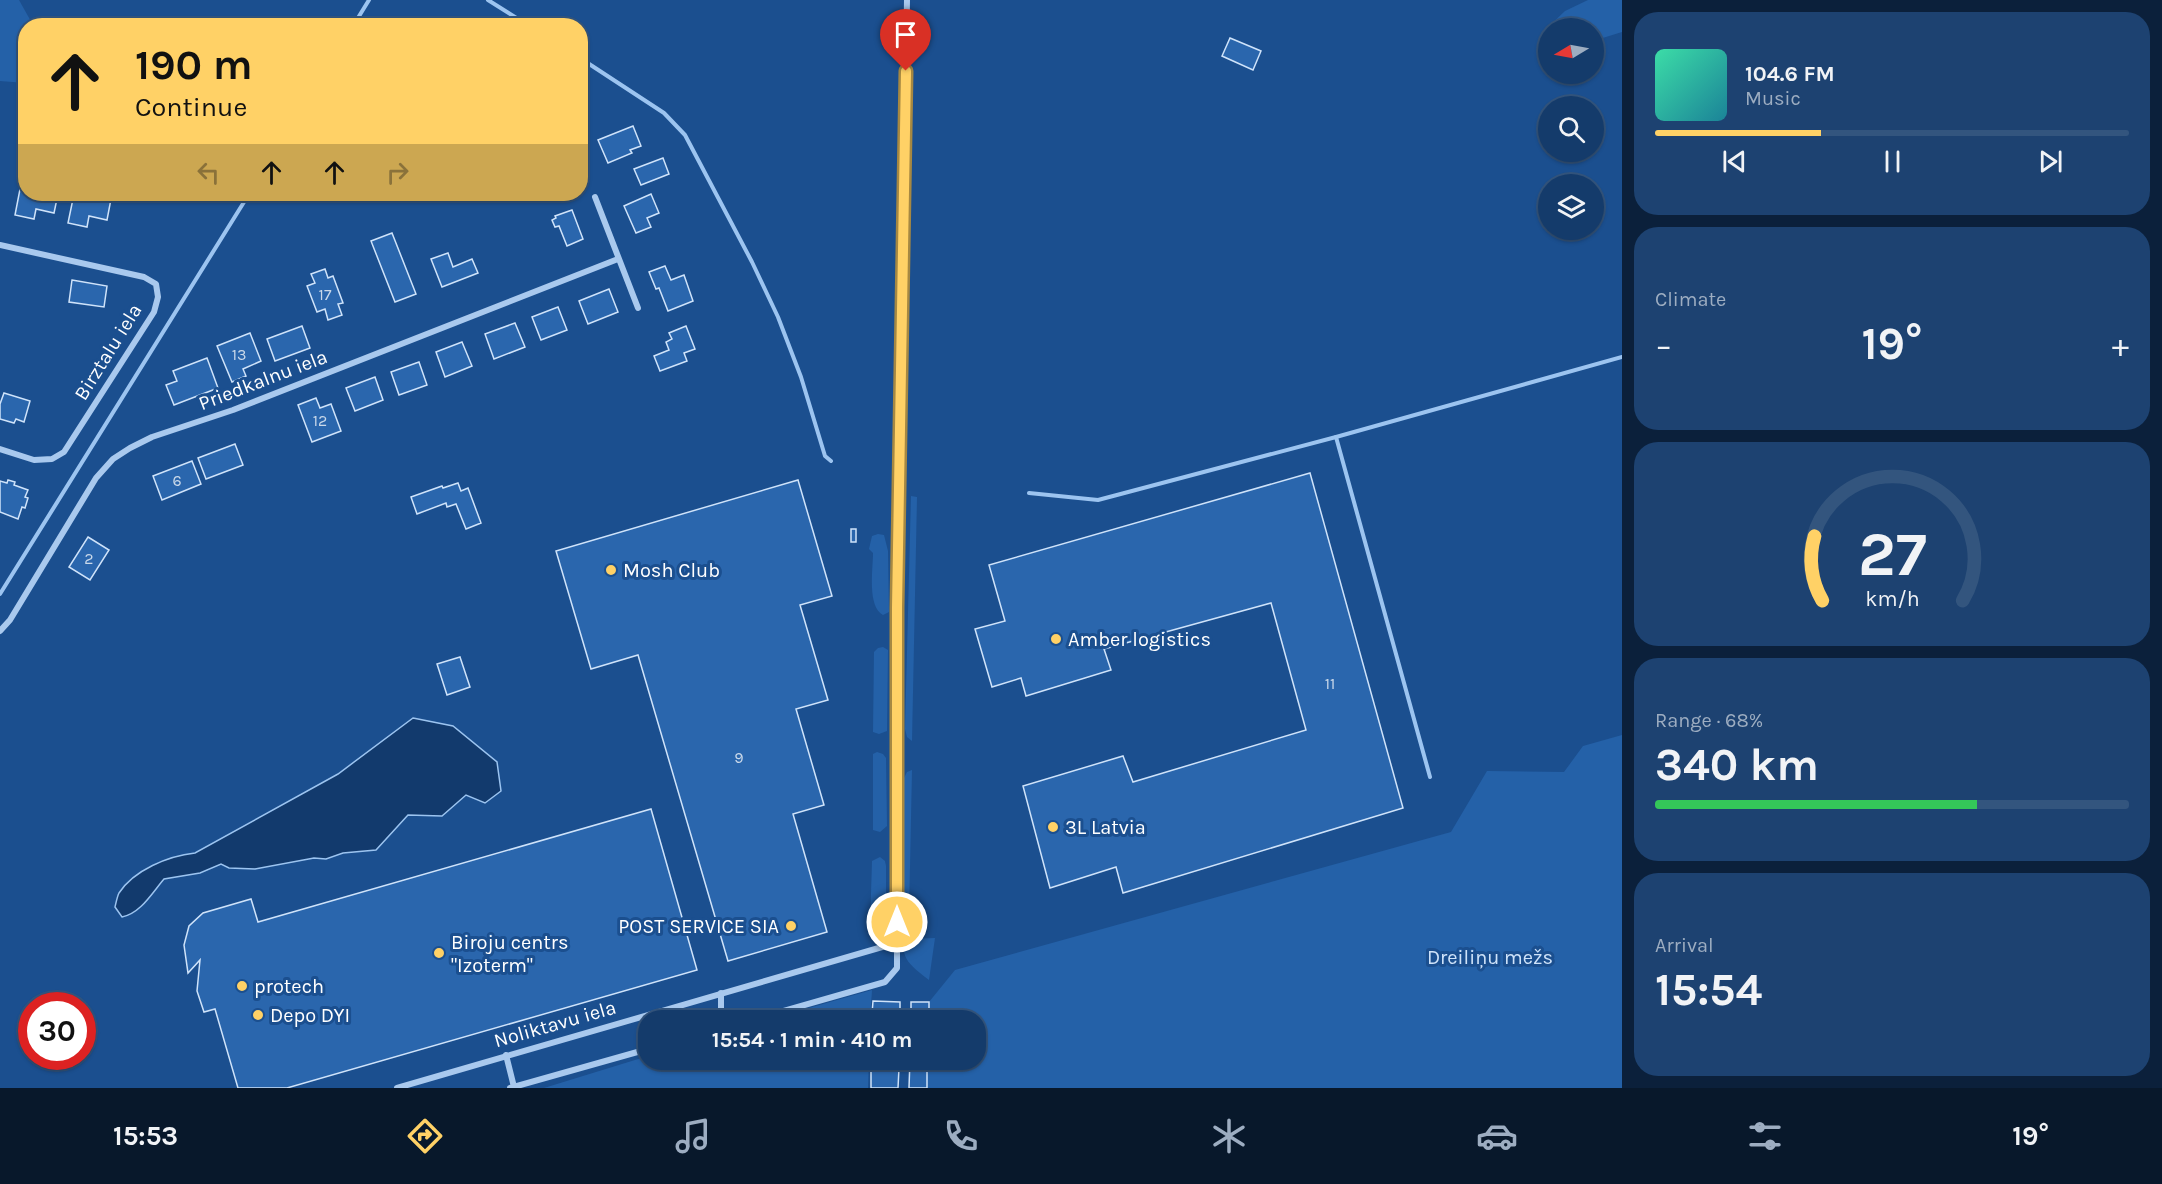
<!DOCTYPE html>
<meta charset="utf-8">
<style>
body{margin:0;font-family:Karla,sans-serif;background:#1d4271;color:#f1f3f6;height:100vh;display:flex;flex-direction:column;font-size:22px;white-space:nowrap}
*{box-sizing:border-box;margin:0}
p{font-size:20px;color:#9dadc1}
.icon{flex:none;width:33px;height:33px;fill:none;stroke:currentColor;stroke-width:2;stroke-linecap:round;stroke-linejoin:round}
.map{position:relative;flex:1;overflow:hidden}
.panel{display:flex;flex-direction:column;gap:12px;padding:12px;background:#0b203b;width:540px}
.panel>*{flex:none}
.guide{position:absolute;left:18px;top:18px;width:570px;height:183px;border-radius:24px;box-shadow:0 2px 4px #0004,0 0 0 2px #33557e;background:#ffd166;color:#111;overflow:hidden}
.needle{width:39px;rotate:260deg}
.fabs{position:absolute;left:1538px;top:18px;display:grid;gap:12px}
.fabs a{display:grid;place-items:center;width:66px;height:66px;border-radius:50%;background:#143b6b;box-shadow:0 2px 4px #0004,0 0 0 2px #33557e;font-size:30px}
.speed{position:absolute;left:18px;top:992px;display:flex;gap:12px;font-size:30px;font-weight:700;text-align:center}
.speed>*{display:grid;place-content:center;width:78px;height:78px;border-radius:50%;background:#143b6b;box-shadow:0 2px 4px #0004,0 0 0 2px #33557e;line-height:1}
.speed .limit{border:9px solid #d22;background:#fff;color:#111}
.pin{position:absolute;display:grid;place-items:center;width:51px;height:51px;color:#fff;margin:-62px -26px;border-radius:50% 50% 50% 0;rotate:-45deg;box-shadow:0 0 6px #0007}
.pin .icon{rotate:45deg}
.me{position:absolute;width:66px;margin:-33px;rotate:0deg;stroke-linejoin:round;filter:drop-shadow(0 0 4px #0008)}
.turn{display:flex;align-items:center;gap:21px;height:126px;padding:0 18px;font-size:27px}
.turn .icon{width:78px;height:78px;stroke-width:2.5}
.turn b{display:block;font-size:42px;line-height:51px}
.lanes{display:flex;align-items:center;height:57px;padding:0 18px;background:#0003;justify-content:center;gap:30px;direction:ltr}
.lanes .off{opacity:.35}
.big{font-size:45px;font-weight:700;line-height:1.1}
.panel .tile{flex:1;display:flex;flex-direction:column;justify-content:center;gap:9px;min-width:0;padding:0 21px;border-radius:24px;background:#1d4271}
.panel .dial{align-items:center;gap:0}
.dial svg{height:156px;overflow:visible;fill:none;stroke:#33557e;stroke-width:7;stroke-linecap:round;text-anchor:middle}
.dial text{fill:#f1f3f6;stroke:none}
.song{display:flex;align-items:center;gap:18px}
.cover{width:72px;height:72px;border-radius:9px;background:linear-gradient(135deg,hsl(160 70% 55%),hsl(190 70% 35%))}
.played{height:6px;border-radius:3px;background:linear-gradient(90deg,#ffd166 35%,#33557e 35%)}
.keys{display:flex;justify-content:space-around;direction:ltr}
.heat{display:flex;justify-content:space-between;align-items:center;font-size:33px;direction:ltr}
.charge{height:9px;border-radius:4px;background:linear-gradient(90deg,#34c759 68%,#33557e 0)}
.trip{position:absolute;left:638px;top:1010px;width:348px;height:60px;border-radius:24px;background:#143b6b;box-shadow:0 2px 4px #0004,0 0 0 2px #33557e;font-weight:700;line-height:60px;text-align:center}
.menu{display:flex;height:96px;justify-content:space-around;align-items:center;background:#08182b;color:#9dadc1}
.menu .icon{width:42px;height:42px}
.menu .on{color:#ffd166}
.menu b{font-size:27px;color:#f1f3f6}
main{display:flex;flex:1;min-height:0}
.map>svg:first-child{display:block}
.green{fill:#2461a8}
.water{fill:#123a6d;stroke:#9cc4f0;stroke-width:1.5}
.lines{fill:none;stroke-linecap:round;stroke-linejoin:round}
.stream{stroke:#9cc4f0;stroke-width:4}
.building{fill:#2a66ad;stroke:#cfe3fa;stroke-width:1.5}
.minor{stroke:#a9c9ee;stroke-width:6}
.route-casing{stroke:#a68842;stroke-width:15}
.route{stroke:#ffd166;stroke-width:10}
.poi-dot{fill:#ffd166;stroke:#1b4f8f;stroke-width:2}
.labels{text-anchor:middle;dominant-baseline:central;stroke-width:6;stroke-linejoin:round;paint-order:stroke}
.number-label{font-size:16px;fill:#cad9ea}
.street-label{font-size:20px;fill:#fff;stroke:#1b4f8f}
.poi-label{font-size:20px;fill:#fff;stroke:#1b4f8f;text-anchor:start}
.park-label{font-size:20px;fill:#cfe3fa;stroke:#1b4f8f}
</style>
<main>
<div class="map">
<svg width="1622" height="1088" viewBox="0 0 1622 1088">
<rect width="100%" height="100%" fill="#1b4f8f"/>
<g class="green">
<path d="M0,0H19L33,25L26,26L25,83L0,81Z"/>
<path d="M1588,0H1622V32L1593,41V28H1548V42H1546L1544,31L1565,11Z"/>
<path d="M911,496L917,497L912,741L907,737L905,729Z"/>
<path d="M878,534L884,535L888,551L889,612L883,615C867,606 873,570 873,553L869,549L872,536Z"/>
<path d="M883,647L888,650L887,731L879,734L873,732L874,652L878,648Z"/>
<path d="M1622,735V1088H927V1059H975V1020H929V1002L955,970L1451,832L1487,771L1564,772L1583,746Z"/>
<path d="M877,752L883,754L886,758L887,826L880,832L873,830V754Z"/>
<path d="M912,770L909,915L904,917V778L907,772Z"/>
<path d="M880,857L885,861L886,866V923L870,927L872,861Z"/>
<path d="M908,921V939L935,938L929,980C901,959 902,956 904,922Z"/>
<path d="M872,990L870,1020H767Z"/>
<path d="M648,1056V1059H869L868,1088H544Z"/>
</g>
<path class="water" d="M413,718L453,726L497,762L501,791L485,803L466,795L442,816L408,815L376,850L343,853L326,859L314,858L255,869L229,868L221,864L200,873L164,879C152,893 141,913 122,917L115,907C116,903 117,897 119,893C134,870 168,856 195,853L338,774Z"/>
<g class="lines">
<g class="stream">
<path d="M488,0L529,26"/>
<path d="M353,26L369,0"/>
<path d="M580,58L664,113L685,135L752,262L778,317L801,377L825,456L831,461"/>
<path d="M1336,437L1430,777"/>
<path d="M1029,493L1098,500L1336,437L1622,357"/>
<path d="M0,594L249,194"/>
</g>
</g>
<g class="building">
<path d="M1230,38L1261,51L1253,70L1222,56Z"/>
<path d="M633,126L641,146L630,150L632,153L608,163L598,140Z"/>
<path d="M663,158L669,174L641,185L634,169Z"/>
<path d="M26,177V194H58L54,213L36,209L34,219L15,215L21,184L24,185Z"/>
<path d="M74,194H101L100,197L111,199L107,220L89,216L87,227L68,223Z"/>
<path d="M651,194L659,213L647,218L651,227L636,233L624,206Z"/>
<path d="M572,210L583,239L567,246L559,226L555,227L552,220L556,218L555,216Z"/>
<path d="M392,233L416,294L395,302L371,241Z"/>
<path d="M448,253L453,267L472,259L478,273L442,287L431,259Z"/>
<path d="M665,266L671,280L684,275L693,301L668,311L659,288L656,289L649,272Z"/>
<path d="M325,269L328,278L333,276L343,303L338,304L342,315L328,320L325,309L317,312L307,286L315,283L311,274Z"/>
<path d="M72,280L107,286L104,307L69,302Z"/>
<path d="M609,289L618,312L588,324L579,301Z"/>
<path d="M558,307L567,330L541,340L532,317Z"/>
<path d="M515,323L525,347L494,359L485,334Z"/>
<path d="M302,326L310,348L275,361L267,339Z"/>
<path d="M686,326L695,349L684,353L687,361L660,371L654,356L669,350L666,342L672,339L669,333Z"/>
<path d="M250,333L261,361L243,369L246,376L232,382L217,346Z"/>
<path d="M462,342L472,366L445,377L436,352Z"/>
<path d="M207,358L218,388L174,405L166,385L177,381L173,371Z"/>
<path d="M419,362L427,385L399,395L391,372Z"/>
<path d="M375,377L383,400L355,411L346,388Z"/>
<path d="M4,393L30,401L24,422L16,419L14,423L0,419V404Z"/>
<path d="M316,398L320,408L331,404L341,431L312,442L298,405Z"/>
<path d="M235,444L243,465L206,479L198,458Z"/>
<path d="M192,461L201,484L162,500L153,476Z"/>
<path d="M1310,473L1403,808L1123,893L1116,867L1050,888L1023,786L1123,756L1133,782L1306,730L1271,603L1104,649L1111,670L1026,696L1021,678L992,687L975,629L1005,621L989,565Z"/>
<path d="M8,480L15,482L14,485L28,490L25,497L28,498L25,508L22,507L18,519L0,512V481L7,483Z"/>
<path d="M798,480L832,596L800,605L828,700L796,709L824,805L793,814L827,932L728,961L638,655L591,669L556,551Z"/>
<path d="M458,483L461,491L468,488L481,523L466,529L456,504L447,507L446,503L417,514L411,497L442,486L443,488Z"/>
<rect x="851" y="529" width="5" height="13"/>
<path d="M88,537L109,550L90,580L69,567Z"/>
<path d="M460,657L470,687L447,695L437,664Z"/>
<path d="M651,809L697,970L287,1088H238L215,1009L204,1012L197,991L200,960L188,973L184,945L189,926L203,913L251,899L258,922Z"/>
<path d="M873,1001L900,1002V1015L872,1014Z"/>
<rect x="911" y="1002" width="18" height="18"/>
<path d="M910,1059H927V1088H909Z"/>
<path d="M871,1067L899,1068L898,1088H871Z"/>
</g>
<g class="lines">
<g class="minor">
<path d="M595,197L638,308"/>
<path d="M0,245L144,277L156,284L158,297L154,312L64,452L52,459L34,460L0,449"/>
<path d="M0,631L10,620L96,478L113,459L130,448L152,437L233,410L618,259"/>
<path d="M721,1020V993"/>
<path d="M752,1020L885,982L897,968V628L907,0"/>
<path d="M506,1055L514,1087"/>
<path d="M397,1088L896,943"/>
<path d="M510,1088L648,1049"/>
</g>
</g>
<g class="lines">
<g class="route-casing">
<path id="route" d="M897,922V608L906,71"/>
</g>
<use href="#route" class="route"/>
</g>
<g class="poi-dot">
<circle cx="611" cy="570" r="6"/>
<circle cx="1056" cy="639" r="6"/>
<circle cx="1053" cy="827" r="6"/>
<circle cx="791" cy="926" r="6"/>
<circle cx="439" cy="953" r="6"/>
<circle cx="242" cy="986" r="6"/>
<circle cx="258" cy="1015" r="6"/>
</g>
<g class="labels">
<g class="number-label">
<text x="325" y="294">17</text>
<text x="239" y="354">13</text>
<text x="320" y="420">12</text>
<text x="177" y="480">6</text>
<text x="89" y="558">2</text>
<text x="1330" y="683">11</text>
<text x="739" y="757">9</text>
</g>
<g class="street-label">
<text transform="translate(108 352) rotate(-58)">Birztalu iela</text>
<text transform="translate(263 380) rotate(-21)">Priedkalnu iela</text>
<text transform="translate(555 1024) rotate(-16)">Noliktavu iela</text>
</g>
<g class="poi-label">
<text x="623" y="570">Mosh Club</text>
<text x="1068" y="639">Amber logistics</text>
<text x="1065" y="827">3L Latvia</text>
<text x="779" y="926" text-anchor="end">POST SERVICE SIA</text>
<text x="451" y="942">Biroju centrs<tspan x="451" dy="23">"Izoterm"</tspan></text>
<text x="254" y="986">protech</text>
<text x="270" y="1015">Depo DYI</text>
</g>
<g class="park-label">
<text x="1490" y="957">Dreiliņu mežs</text>
</g>
</g>
</svg>
<div class="fabs">
<a><svg class="needle" viewBox="-14 -14 28 28"><path d="M0-13l5 13h-10z" fill="#e53935"/><path d="M0 13l5-13h-10z" fill="#9dadc1"/></svg></a>
<a><svg class="icon" aria-label="search" viewBox="0 0 24 24"><circle cx="10" cy="10" r="6"/><path d="M15 15l6 6"/></svg></a>
<a><svg class="icon" aria-label="layers" viewBox="0 0 24 24"><path d="M12 4l9 5-9 5-9-5zM3 14l9 5 9-5"/></svg></a>
</div>
<div class="speed"><div class="limit">30</div></div>
<div class="pin" style="left:906px;top:71px;background:#d93025"><svg class="icon" aria-label="arrive" viewBox="0 0 24 24"><path d="M6 21V4h12l-3 4 3 4H6"/></svg></div>
<svg class="me" style="left:897px;top:922px" viewBox="-20 -20 40 40"><circle r="17" fill="#ffd166" stroke="#fff" stroke-width="3"/><path d="M0-11L8 9 0 5-8 9z" fill="#fff"/></svg>
<div class="trip">15:54 · 1 min · 410 m</div>
<div class="guide">
<div class="turn"><svg class="icon" aria-label="ahead" viewBox="0 0 24 24"><path d="M12 20V5M6 11l6-6 6 6"/></svg><div><b>190 m</b>Continue</div></div>
<div class="lanes"><svg class="icon off" aria-label="left" viewBox="0 0 24 24"><path d="M17 20v-9H6M10 6l-5 5 5 5"/></svg><svg class="icon" aria-label="ahead" viewBox="0 0 24 24"><path d="M12 20V5M6 11l6-6 6 6"/></svg><svg class="icon" aria-label="ahead" viewBox="0 0 24 24"><path d="M12 20V5M6 11l6-6 6 6"/></svg><svg class="icon off" aria-label="right" viewBox="0 0 24 24"><path d="M7 20v-9h11M14 6l5 5-5 5"/></svg></div>
</div>
</div>
<section class="panel">
<div class="tile">
<div class="song"><i class="cover"></i><div><b>104.6 FM</b><p>Music</p></div></div>
<div class="played"></div>
<div class="keys"><svg class="icon" aria-label="previous" viewBox="0 0 24 24"><path d="M18 5L8 12l10 7zM5 5v14"/></svg><svg class="icon" aria-label="pause" viewBox="0 0 24 24"><path d="M8 5v14M16 5v14"/></svg><svg class="icon" aria-label="next" viewBox="0 0 24 24"><path d="M6 5l10 7-10 7zM19 5v14"/></svg></div>
</div>
<div class="tile"><p>Climate</p>
<div class="heat"><a>−</a><b class="big">19°</b><a>+</a></div>
</div>
<div class="tile dial"><svg viewBox="0 0 100 80">
<path d="M14 69A42 42 0 1 1 86 69"/>
<path d="M14 69A42 42 0 0 1 10 36" stroke="#ffd166"/>
<text x="50" y="56" font-size="32" font-weight="700">27</text>
<text x="50" y="72" font-size="11">km/h</text>
</svg></div>
<div class="tile"><p>Range · 68%</p><b class="big">340 km</b><div class="charge"></div></div>
<div class="tile"><p>Arrival</p><b class="big">15:54</b></div>
</section>
</main>
<nav class="menu">
<b>15:53</b>
<svg class="icon on" aria-label="directions" viewBox="0 0 24 24"><path d="M12 3l9 9-9 9-9-9zM9 14v-3h6M13 9l2 2-2 2"/></svg>
<svg class="icon" aria-label="music" viewBox="0 0 24 24"><path d="M9 18V5l10-2v13"/><circle cx="6" cy="18" r="3"/><circle cx="16" cy="16" r="3"/></svg>
<svg class="icon" aria-label="phone" viewBox="0 0 24 24"><path d="M5 4h4l2 5-3 2q2 4 5 5l2-3 5 2v4C11 20 4 13 5 4z"/></svg>
<svg class="icon" aria-label="climate" viewBox="0 0 24 24"><path d="M12 3v18M4 7l16 10M4 17L20 7"/></svg>
<svg class="icon" aria-label="car" viewBox="0 0 24 24"><path d="M5 17H2v-5l4-1 3-4h7l3 4 3 1v5h-3M9 17h6M6 11h13"/><circle cx="7" cy="17" r="2"/><circle cx="17" cy="17" r="2"/></svg>
<svg class="icon" aria-label="filters" viewBox="0 0 24 24"><path d="M4 7h16M4 17h16"/><circle cx="9" cy="7" r="2"/><circle cx="15" cy="17" r="2"/></svg>
<b>19°</b>
</nav>
